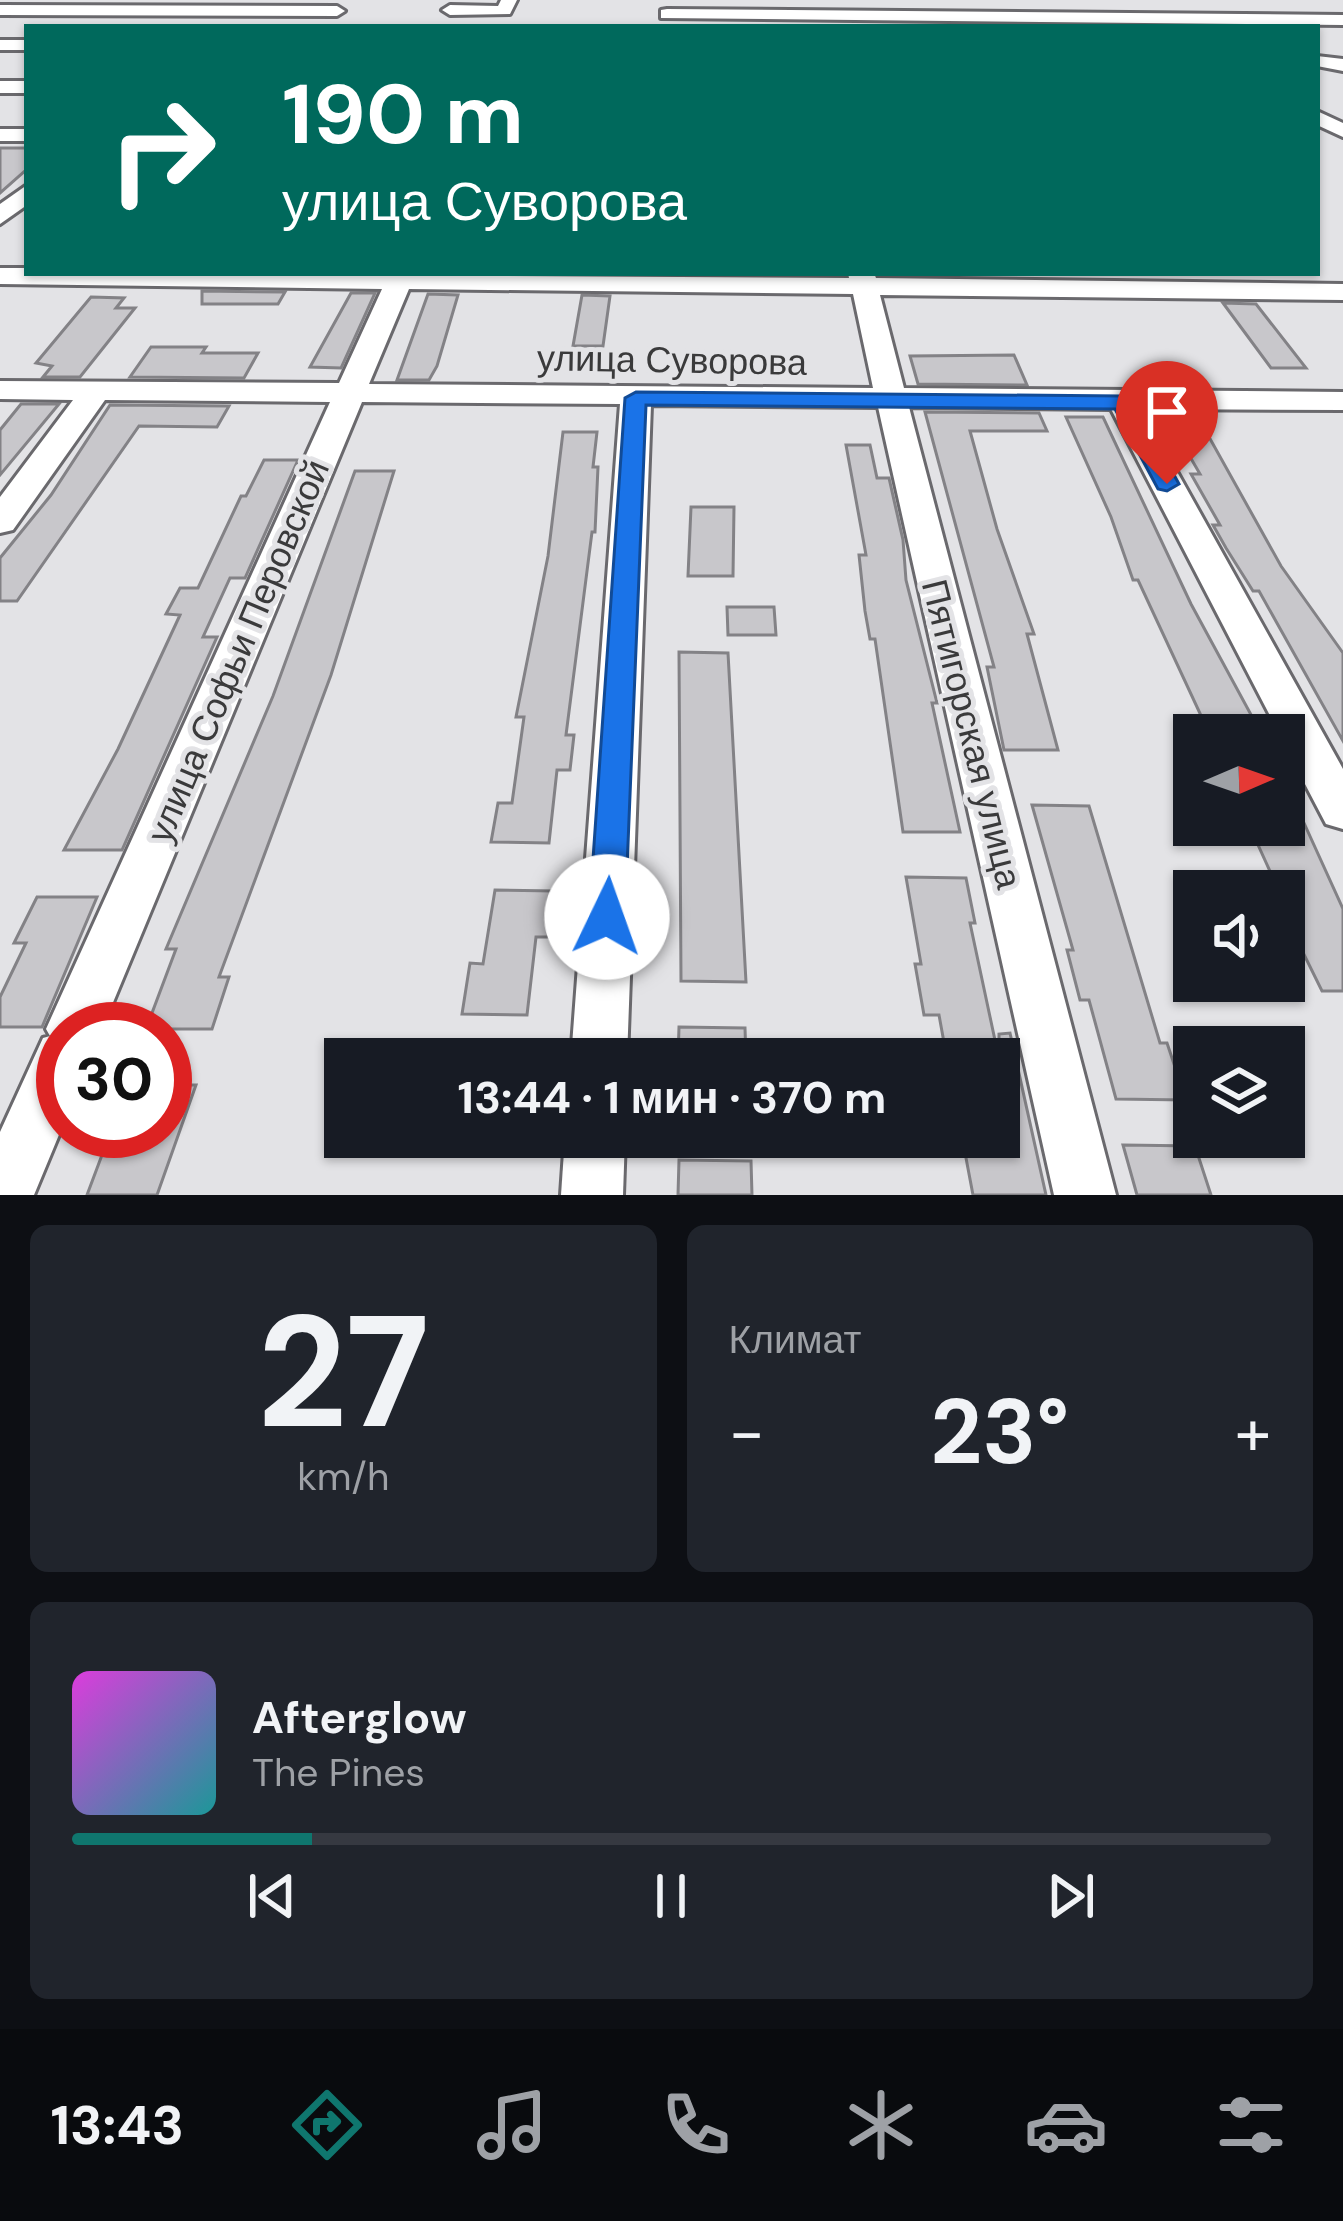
<!DOCTYPE html>
<html lang="ru">
<meta charset="utf-8">
<style>
body{margin:0;font-family:"DM Sans",sans-serif;background:#20242c;color:#f1f3f6;height:100vh;display:flex;flex-direction:column;font-size:45px;white-space:nowrap}
*{box-sizing:border-box;margin:0}
p{font-size:39px;color:#9ea1a6}
.icon{flex:none;width:66px;height:66px;fill:none;stroke:currentColor;stroke-width:2;stroke-linecap:round;stroke-linejoin:round}
.map{position:relative;height:1195px;overflow:hidden}
.details{display:flex;flex-direction:column;gap:30px;padding:30px;background:#0d0f14;flex:1}
.details>*{flex:none}
.top-card{position:absolute;left:24px;top:24px;width:1296px;height:252px;border-radius:0px;box-shadow:0 3px 9px #0004;background:#00695c;color:#fff;overflow:hidden}
.needle{width:78px;rotate:88deg}
.buttons{position:absolute;left:1173px;top:714px;display:grid;gap:24px}
.buttons a{display:grid;place-items:center;width:132px;height:132px;border-radius:0px;background:#171b24;box-shadow:0 3px 9px #0004;font-size:60px}
.speed{position:absolute;left:36px;top:1002px;display:flex;gap:24px;font-size:60px;font-weight:700;text-align:center}
.speed>*{display:grid;place-content:center;width:156px;height:156px;border-radius:50%;background:#171b24;box-shadow:0 3px 9px #0004;line-height:1}
.speed .limit{border:18px solid #d22;background:#fff;color:#111}
.pin{position:absolute;display:grid;place-items:center;width:102px;height:102px;color:#fff;margin:-123px -51px;border-radius:50% 50% 50% 0;rotate:-45deg;box-shadow:0 0 12px #0007}
.pin .icon{rotate:45deg}
.me{position:absolute;width:132px;margin:-66px;rotate:3deg;stroke-linejoin:round;filter:drop-shadow(0 0 9px #0008)}
.turn{display:flex;align-items:center;gap:42px;height:252px;padding:0 60px;font-size:54px}
.turn .icon{width:156px;height:156px;stroke-width:2.5}
.turn b{display:block;font-size:84px;line-height:102px}
.big{font-size:90px;font-weight:700;line-height:1.1}
.details .card{flex:1;display:flex;flex-direction:column;justify-content:center;gap:18px;min-width:0;padding:0 42px;border-radius:18px;background:#20242c}
.details .dial{align-items:center;gap:0}
.dial b{font-size:156px;line-height:1}
.song{display:flex;align-items:center;gap:36px}
.cover{width:144px;height:144px;border-radius:18px;background:linear-gradient(135deg,hsl(300 70% 55%),hsl(180 70% 35%))}
.played{height:12px;border-radius:6px;background:linear-gradient(90deg,#0f766e 20%,#363941 20%)}
.keys{display:flex;justify-content:space-around;direction:ltr}
.heat{display:flex;justify-content:space-between;align-items:center;font-size:66px;direction:ltr}
.details .tiles{flex:1;display:grid;gap:30px;grid-template-columns:1fr 1fr}
.card:last-child{grid-column:span 2}
.trip{position:absolute;left:324px;top:1038px;width:696px;height:120px;border-radius:0px;background:#171b24;box-shadow:0 3px 9px #0004;font-weight:700;line-height:120px;text-align:center}
.menu{display:flex;height:192px;justify-content:space-around;align-items:center;background:#090b0e;color:#9ea1a6}
.menu .icon{width:84px;height:84px}
.menu .selected{color:#0f766e}
.menu b{font-size:54px;color:#f1f3f6}
.map>svg:first-child{display:block}
.building{fill:#c8c7cb;stroke:#838286;stroke-width:3}
.lines{fill:none;stroke-linecap:round;stroke-linejoin:round}
.minor-casing{stroke:#6a696d;stroke-width:6}
.minor{fill:#fff;fill-rule:evenodd}
.route{fill:#1a73e8;stroke:#114b97;stroke-width:3}
.labels{text-anchor:middle;dominant-baseline:central;stroke-width:10;stroke-linejoin:round;paint-order:stroke}
.street-label{font-size:36px;fill:#3a3a3b;stroke:#e3e3e6}
</style>
<div class="map">
<svg width="1343" height="1195" viewBox="0 0 1343 1195">
<rect width="100%" height="100%" fill="#e3e3e6"/>
<g class="building">
<path d="M0,148H27V169L0,193Z"/>
<path d="M202,291L285,292L278,304H202Z"/>
<path d="M351,293H375L341,368L310,367Z"/>
<path d="M428,294L458,295L437,366L429,380H397Z"/>
<path d="M582,295L610,296L603,346H573Z"/>
<path d="M91,297L124,298L116,308H135L80,377H43L52,366L36,363Z"/>
<path d="M1223,303L1256,304L1306,368H1271Z"/>
<path d="M151,347H206L202,353H258L244,378L130,377Z"/>
<path d="M1014,355L1027,385L918,384L910,356Z"/>
<path d="M21,404H59L0,475V430Z"/>
<path d="M110,405L229,406L217,427L139,426L17,601H0V558L51,495Z"/>
<path d="M925,412L1039,413L1047,431H970L997,529L1034,634H1027L1058,750H1004L987,667H994Z"/>
<path d="M1066,417H1103L1191,604L1262,735H1210L1138,580H1133L1111,517Z"/>
<path d="M1168,419H1199L1281,566L1343,653V741L1259,591H1253L1226,548L1213,525H1220L1191,474H1200Z"/>
<path d="M563,432H597L593,467H598L595,532H592L566,735H574L570,770H557L549,843L491,842L498,803H512L524,717H516L548,556Z"/>
<path d="M846,445H870L877,478H889L903,540L906,580L937,703H932L960,832H903L875,639H870L865,611L859,555H866Z"/>
<path d="M264,460H298L245,578H230L203,637H217L122,850H64L118,749L180,615L166,614L180,588H198L241,496H246Z"/>
<path d="M355,471H394L331,675L219,977H229L212,1029H146L176,949H166L273,696Z"/>
<path d="M691,507H734L733,576H688Z"/>
<path d="M727,607H774L776,635H728Z"/>
<path d="M679,652L728,653L746,982L681,981Z"/>
<path d="M1284,779L1343,909V991H1322L1284,914V891H1279L1249,825H1284Z"/>
<path d="M1032,805L1089,806L1160,1043H1167L1186,1100L1116,1099L1089,1000H1080L1067,950H1073Z"/>
<path d="M906,877L966,878L975,923H970L999,1059H947L939,1015H924L915,964H921Z"/>
<path d="M495,890L554,891L550,937H536L527,1015L462,1014L470,963L483,964Z"/>
<path d="M37,897H97L42,1027H0V997L26,943H14Z"/>
<path d="M679,1027L745,1028L746,1059H678Z"/>
<path d="M1010,1033L1046,1195H973L963,1142L999,1143V1034Z"/>
<path d="M165,1085H196L157,1195H87L111,1131H165Z"/>
<path d="M1123,1145L1195,1146L1211,1195H1137Z"/>
<path d="M679,1160L751,1161L752,1195H678Z"/>
</g>
<g class="lines">
<g class="minor-casing">
<g id="minor">
<path d="M501,0H517L510,14L450,15L442,10L450,5L498,6Z"/>
<path d="M0,5L337,6L345,11L337,16L0,15Z"/>
<path d="M667,9L1343,15V25L661,18V10Z"/>
<rect x="0" y="40" width="27" height="10"/>
<path d="M1317,56L1343,59V71L1317,66Z"/>
<rect x="0" y="81" width="27" height="12"/>
<path d="M1317,111L1343,123V137L1317,125Z"/>
<rect x="0" y="129" width="27" height="12"/>
<path d="M27,185V205L0,224V204Z"/>
<path d="M0,268H27V273L849,278L848,273H874L876,278L1343,284V300L880,295L904,388L1343,392V410L1142,409L1343,769V829L1326,824L1284,744V735H1280L1111,409L909,407L1116,1195H1054L878,407L651,405L627,1059H571L620,404L362,402L102,1029H63V1125L34,1195H0V1132L43,1038L50,1036L46,1029L330,402L105,400L13,530L0,533V497L73,400L0,399V381L339,383L382,289L0,284ZM409,289L853,294L873,388L369,384Z"/>
<path d="M565,1137H625L623,1195H561Z"/>
</g>
</g>
<use href="#minor" class="minor"/>
</g>
<path class="route" d="M636,392L1123,396L1134,402L1179,484L1167,491L1158,489L1115,409L646,405L625,917L620,927L607,932L594,927L589,917L625,398Z"/>
<g class="labels">
<g class="street-label">
<text transform="translate(672 360) rotate(1)">улица Суворова</text>
<text transform="translate(238 651) rotate(-67)">улица Софьи Перовской</text>
<text transform="translate(972 734) rotate(76)">Пятигорская улица</text>
</g>
</g>
</svg>
<div class="buttons">
<a><svg class="needle" viewBox="-14 -14 28 28"><path d="M0-13l5 13h-10z" fill="#e53935"/><path d="M0 13l5-13h-10z" fill="#9ea1a6"/></svg></a>
<a><svg class="icon" aria-label="sound" viewBox="0 0 24 24"><path d="M4 9h4l5-4v14l-5-4H4zM17 9q2 3 0 6"/></svg></a>
<a><svg class="icon" aria-label="layers" viewBox="0 0 24 24"><path d="M12 4l9 5-9 5-9-5zM3 14l9 5 9-5"/></svg></a>
</div>
<div class="speed"><div class="limit">30</div></div>
<div class="pin" style="left:1167px;top:484px;background:#d93025"><svg class="icon" aria-label="arrive" viewBox="0 0 24 24"><path d="M6 21V4h12l-3 4 3 4H6"/></svg></div>
<svg class="me" style="left:607px;top:917px" viewBox="-20 -20 40 40"><circle r="19" fill="#fff"/><path d="M0-13L10 11 0 6-10 11z" fill="#1a73e8"/></svg>
<div class="trip">13:44 · 1 мин · 370 m</div>
<div class="top-card">
<div class="turn"><svg class="icon" aria-label="right" viewBox="0 0 24 24"><path d="M7 20v-9h11M14 6l5 5-5 5"/></svg><div><b>190 m</b>улица Суворова</div></div>
</div>
</div>
<section class="details">
<div class="tiles">
<div class="card dial"><b>27</b><p>km/h</p></div>
<div class="card"><p>Климат</p>
<div class="heat"><a>−</a><b class="big">23°</b><a>+</a></div>
</div>
<div class="card">
<div class="song"><i class="cover"></i><div><b>Afterglow</b><p>The Pines</p></div></div>
<div class="played"></div>
<div class="keys"><svg class="icon" aria-label="previous" viewBox="0 0 24 24"><path d="M18 5L8 12l10 7zM5 5v14"/></svg><svg class="icon" aria-label="pause" viewBox="0 0 24 24"><path d="M8 5v14M16 5v14"/></svg><svg class="icon" aria-label="next" viewBox="0 0 24 24"><path d="M6 5l10 7-10 7zM19 5v14"/></svg></div>
</div>
</div>
</section>
<nav class="menu">
<b>13:43</b>
<svg class="icon selected" aria-label="directions" viewBox="0 0 24 24"><path d="M12 3l9 9-9 9-9-9zM9 14v-3h6M13 9l2 2-2 2"/></svg>
<svg class="icon" aria-label="music" viewBox="0 0 24 24"><path d="M9 18V5l10-2v13"/><circle cx="6" cy="18" r="3"/><circle cx="16" cy="16" r="3"/></svg>
<svg class="icon" aria-label="phone" viewBox="0 0 24 24"><path d="M5 4h4l2 5-3 2q2 4 5 5l2-3 5 2v4C11 20 4 13 5 4z"/></svg>
<svg class="icon" aria-label="climate" viewBox="0 0 24 24"><path d="M12 3v18M4 7l16 10M4 17L20 7"/></svg>
<svg class="icon" aria-label="car" viewBox="0 0 24 24"><path d="M5 17H2v-5l4-1 3-4h7l3 4 3 1v5h-3M9 17h6M6 11h13"/><circle cx="7" cy="17" r="2"/><circle cx="17" cy="17" r="2"/></svg>
<svg class="icon" aria-label="filters" viewBox="0 0 24 24"><path d="M4 7h16M4 17h16"/><circle cx="9" cy="7" r="2"/><circle cx="15" cy="17" r="2"/></svg>
</nav>
